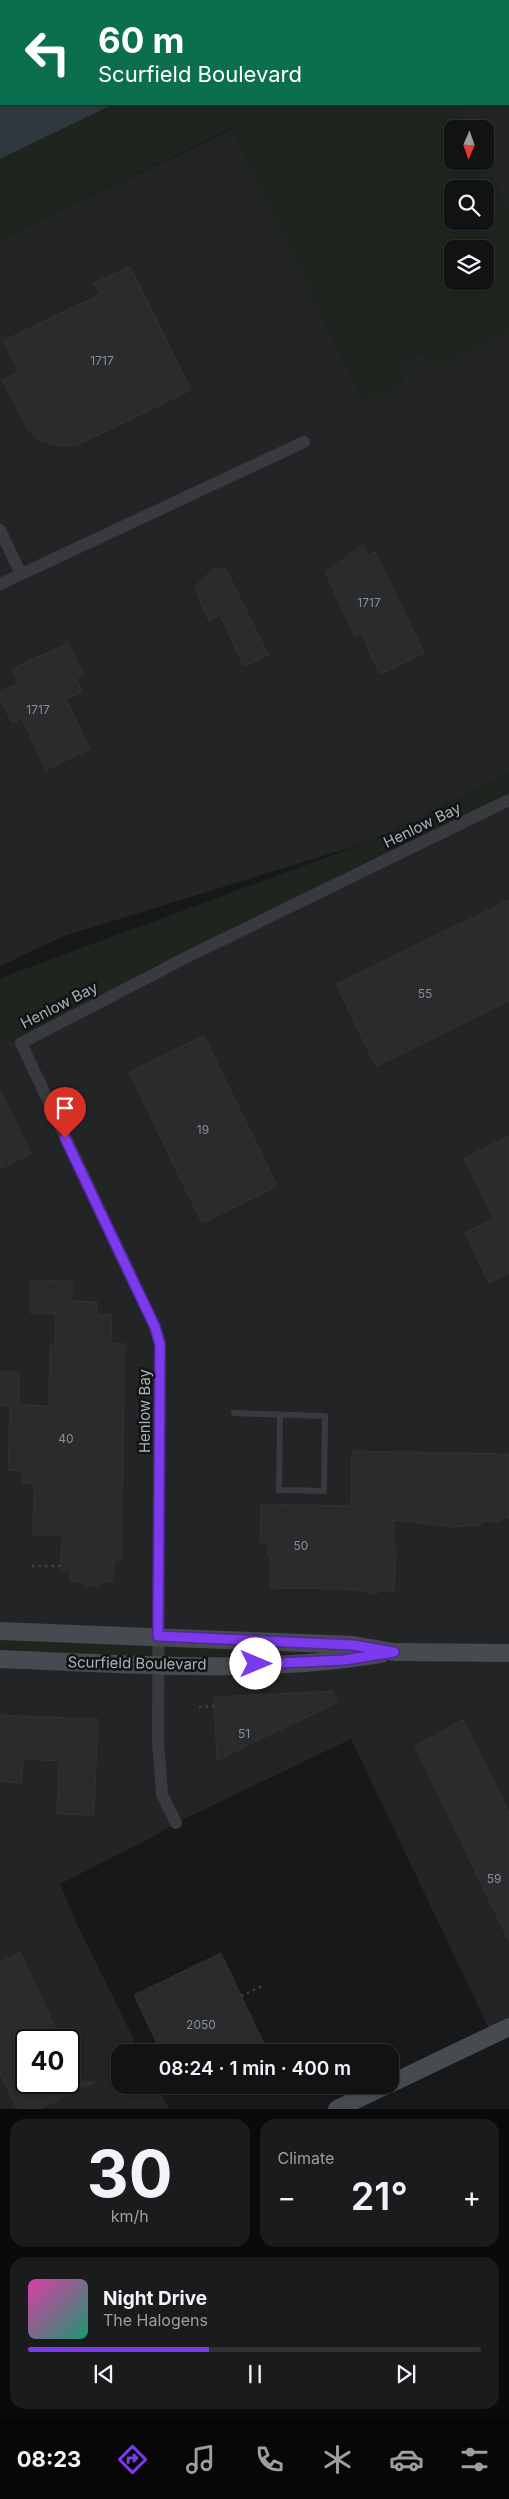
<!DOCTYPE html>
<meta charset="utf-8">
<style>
body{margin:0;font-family:Inter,sans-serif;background:#1a1b1c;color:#f1f3f6;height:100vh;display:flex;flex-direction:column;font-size:19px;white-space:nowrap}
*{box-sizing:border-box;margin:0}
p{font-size:16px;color:#9c9ea0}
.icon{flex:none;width:28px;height:28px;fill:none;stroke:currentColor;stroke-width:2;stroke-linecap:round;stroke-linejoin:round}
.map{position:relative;height:2109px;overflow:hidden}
.sheet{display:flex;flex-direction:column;gap:10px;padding:10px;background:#090a0a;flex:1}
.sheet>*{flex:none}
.top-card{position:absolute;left:0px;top:0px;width:510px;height:105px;box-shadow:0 1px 4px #0004,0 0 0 1px #303233;background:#0b6e4f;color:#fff;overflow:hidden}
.needle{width:32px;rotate:182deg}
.fabs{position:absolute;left:444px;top:120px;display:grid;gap:10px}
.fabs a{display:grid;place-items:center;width:50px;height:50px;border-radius:10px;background:#111213;box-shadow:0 1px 4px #0004,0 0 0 1px #303233;font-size:25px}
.speed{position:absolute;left:15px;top:2029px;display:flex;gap:10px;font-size:25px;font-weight:700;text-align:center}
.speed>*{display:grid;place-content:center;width:65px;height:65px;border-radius:50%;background:#111213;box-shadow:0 1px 4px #0004,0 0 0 1px #303233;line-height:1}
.speed .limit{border:2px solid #111;border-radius:8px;background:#fff;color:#111}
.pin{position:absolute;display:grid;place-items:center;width:42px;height:42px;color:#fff;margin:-51px -21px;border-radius:50% 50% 50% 0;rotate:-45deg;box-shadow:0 0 5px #0007}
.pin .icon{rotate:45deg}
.me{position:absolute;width:55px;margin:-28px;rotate:90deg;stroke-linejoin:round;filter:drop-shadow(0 0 4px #0008)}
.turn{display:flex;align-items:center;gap:18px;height:105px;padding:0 15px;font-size:22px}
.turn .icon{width:65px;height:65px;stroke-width:2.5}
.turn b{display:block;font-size:35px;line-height:42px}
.big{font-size:38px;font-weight:600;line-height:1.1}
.sheet .widget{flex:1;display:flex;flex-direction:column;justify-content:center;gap:8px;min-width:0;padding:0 18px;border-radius:15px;background:#1a1b1c}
.sheet .dial{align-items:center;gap:0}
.dial b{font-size:65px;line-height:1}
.song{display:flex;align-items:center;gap:15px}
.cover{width:60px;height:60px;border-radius:8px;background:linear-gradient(135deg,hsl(320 70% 55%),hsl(160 70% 35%))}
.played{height:5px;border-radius:2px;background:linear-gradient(90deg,#7c3aed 40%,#303233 40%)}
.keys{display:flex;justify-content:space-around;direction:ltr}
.heat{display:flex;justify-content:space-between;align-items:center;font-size:28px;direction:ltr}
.sheet .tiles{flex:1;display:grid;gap:10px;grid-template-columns:1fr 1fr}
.widget:last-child{grid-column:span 2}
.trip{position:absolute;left:111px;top:2044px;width:288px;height:50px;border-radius:15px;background:#111213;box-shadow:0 1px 4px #0004,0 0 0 1px #303233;font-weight:600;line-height:50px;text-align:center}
.menu{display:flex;height:80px;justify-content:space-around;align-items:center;background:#070708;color:#9c9ea0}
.menu .icon{width:35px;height:35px}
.menu .selected{color:#7c3aed}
.menu b{font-size:22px;color:#f1f3f6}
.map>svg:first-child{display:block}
.built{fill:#232426;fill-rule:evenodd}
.green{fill:#1e241e;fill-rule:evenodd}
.water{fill:#2e383d}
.building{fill:#2a2b2d;stroke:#323235}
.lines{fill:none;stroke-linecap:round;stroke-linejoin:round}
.path{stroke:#3f4145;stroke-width:2.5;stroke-dasharray:2.5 4;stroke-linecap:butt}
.lane{stroke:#393a3e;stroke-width:6}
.street{stroke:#393a3e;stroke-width:12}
.secondary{stroke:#474a4e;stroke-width:18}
.route-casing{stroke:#51269a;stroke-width:12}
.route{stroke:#7c3aed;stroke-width:9}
.labels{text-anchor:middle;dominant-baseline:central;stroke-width:5;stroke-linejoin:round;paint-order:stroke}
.number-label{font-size:12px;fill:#898f94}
.street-label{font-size:15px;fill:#aab1b8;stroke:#121314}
</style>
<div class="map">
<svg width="509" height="2109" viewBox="0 0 509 2109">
<rect width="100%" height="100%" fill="#171819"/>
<g class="built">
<path d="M509,0V774L368,842L64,936L0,966V239L286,104H509V1H506ZM452,129H485V161H452ZM452,189H485V221H452ZM452,249H485V281H452Z"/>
<path d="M509,800V2027L492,2035L351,1739L176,1823L151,1838L60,1884L77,1924L140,2052H120V2085H157L169,2109H0V1038L21,1043ZM26,2040H69V2082H26Z"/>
</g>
<g class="green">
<path d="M0,0H192L1,1L0,95Z"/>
<path d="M325,0H508L323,1Z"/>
<path d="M114,104H456L469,129H452V161H484L509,211V332L439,366L429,364L422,353L400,366L404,374L403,382L396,388L363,401L231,129L0,239V159ZM452,189H485V221H452ZM452,249H485V281H452Z"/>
<path d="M509,774V800L21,1043L0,1038V978L368,842Z"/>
<path d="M0,1631L353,1645L344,1660L0,1659Z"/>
</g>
<g class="water">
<path d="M192,0H325L189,1Z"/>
<path d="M0,95L1,104H114L0,159Z"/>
</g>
<g class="building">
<path d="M130,267L191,390L77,445L58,446L40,441L29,431L2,380L19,371L3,341L101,294L94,283Z"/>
<path d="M363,545L368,556L375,552L424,653L380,674L361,633L355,636L325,572Z"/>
<path d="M216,567L218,570L225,567L268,655L244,666L220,615L209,621L195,589L200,581Z"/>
<path d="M68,643L83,675L76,678L82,692L66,699L90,749L46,770L22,718L12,723L0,698V692L19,683L12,669Z"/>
<path d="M509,900V1001L376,1066L336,984Z"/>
<path d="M204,1036L277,1186L202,1223L129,1072Z"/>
<path d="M0,1090L31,1154L0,1169Z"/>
<path d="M509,1136V1273L489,1283L465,1233L494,1219L464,1158Z"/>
<path d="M31,1280L72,1281V1301L97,1302V1315H112L111,1343L125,1344L121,1560H114L113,1582H99V1586H84V1582L70,1581V1570H61L62,1535H33L34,1483H22V1471L8,1470L10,1406H0V1372H19V1405L49,1406L50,1344H55L56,1314L30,1313Z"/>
<path d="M352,1451L509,1454V1518H503L500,1522L483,1521L480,1525L453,1527L394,1520V1547L397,1556L395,1561L394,1592L380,1591L375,1594L350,1589L270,1588L271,1557H268V1542H260L261,1504L351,1506Z"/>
<path d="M333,1691L338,1702L217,1760L214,1697Z"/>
<path d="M0,1715L98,1719L94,1815L57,1814L59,1761L23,1759L22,1783L0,1782Z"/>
<path d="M463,1720L509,1812V1941L415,1746Z"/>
<path d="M20,1952L61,2040H26V2082H69V2055L82,2082H96L39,2109H17L0,2073V1962Z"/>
<path d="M221,1953L268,2052H161L134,1995Z"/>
</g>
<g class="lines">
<g class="path">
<path d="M32,1566H61"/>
<path d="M199,1707L214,1706"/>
<path d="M241,1996L264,1985"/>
</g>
<path class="lane" d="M234,1413L325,1416L324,1491L279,1490L280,1415"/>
<g class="street">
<path d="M0,530L21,574"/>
<path d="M0,584L304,442"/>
<path d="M176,1823L162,1794L158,1741L160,1344L155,1327L21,1043L191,955L509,800"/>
</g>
<g class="secondary">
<path d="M0,1631L353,1645L394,1652L509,1653"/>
<path d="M0,1659C125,1664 257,1675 381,1654"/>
<path d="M390,2084L509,2027"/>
<path d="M337,2109L387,2085"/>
</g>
</g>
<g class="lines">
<g class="route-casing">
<path id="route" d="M65,1138L155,1327L160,1344L158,1636L353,1645L394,1652L344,1660L256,1664"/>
</g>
<use href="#route" class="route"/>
</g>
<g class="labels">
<g class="number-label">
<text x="102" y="360">1717</text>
<text x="369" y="602">1717</text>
<text x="38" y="709">1717</text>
<text x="425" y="993">55</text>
<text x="203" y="1129">19</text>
<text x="66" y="1438">40</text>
<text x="301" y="1545">50</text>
<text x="244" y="1733">51</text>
<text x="494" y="1878">59</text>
<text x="201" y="2024">2050</text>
</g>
<g class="street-label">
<text transform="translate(422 825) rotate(-26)">Henlow Bay</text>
<text transform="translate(59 1005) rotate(-27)">Henlow Bay</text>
<text transform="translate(144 1411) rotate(-90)">Henlow Bay</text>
<text transform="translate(137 1663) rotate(1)">Scurfield Boulevard</text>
</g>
</g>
</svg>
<div class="fabs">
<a><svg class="needle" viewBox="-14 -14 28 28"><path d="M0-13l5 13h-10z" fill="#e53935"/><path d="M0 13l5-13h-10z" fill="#9c9ea0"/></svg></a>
<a><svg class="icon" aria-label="search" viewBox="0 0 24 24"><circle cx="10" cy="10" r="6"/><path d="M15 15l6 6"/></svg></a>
<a><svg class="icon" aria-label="layers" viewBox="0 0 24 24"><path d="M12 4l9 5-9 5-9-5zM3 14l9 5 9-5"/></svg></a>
</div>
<div class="speed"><div class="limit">40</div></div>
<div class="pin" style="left:65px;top:1138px;background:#d93025"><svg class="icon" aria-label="arrive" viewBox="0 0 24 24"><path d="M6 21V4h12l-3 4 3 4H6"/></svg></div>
<svg class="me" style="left:256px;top:1664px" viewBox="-20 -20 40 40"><circle r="19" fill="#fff"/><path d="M0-13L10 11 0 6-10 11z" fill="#7c3aed"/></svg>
<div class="trip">08:24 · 1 min · 400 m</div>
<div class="top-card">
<div class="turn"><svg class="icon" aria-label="left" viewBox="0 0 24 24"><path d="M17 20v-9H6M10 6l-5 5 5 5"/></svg><div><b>60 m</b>Scurfield Boulevard</div></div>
</div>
</div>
<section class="sheet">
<div class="tiles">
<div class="widget dial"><b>30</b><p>km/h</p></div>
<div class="widget"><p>Climate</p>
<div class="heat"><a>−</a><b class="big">21°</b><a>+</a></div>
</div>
<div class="widget">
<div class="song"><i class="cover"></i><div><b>Night Drive</b><p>The Halogens</p></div></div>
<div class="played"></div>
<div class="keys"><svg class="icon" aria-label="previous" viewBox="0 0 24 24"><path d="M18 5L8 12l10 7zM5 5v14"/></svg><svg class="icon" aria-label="pause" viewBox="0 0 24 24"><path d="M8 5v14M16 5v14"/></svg><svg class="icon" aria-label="next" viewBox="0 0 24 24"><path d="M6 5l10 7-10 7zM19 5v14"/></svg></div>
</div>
</div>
</section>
<nav class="menu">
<b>08:23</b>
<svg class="icon selected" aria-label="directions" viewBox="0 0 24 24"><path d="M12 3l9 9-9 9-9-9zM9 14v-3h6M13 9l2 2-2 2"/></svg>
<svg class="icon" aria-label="music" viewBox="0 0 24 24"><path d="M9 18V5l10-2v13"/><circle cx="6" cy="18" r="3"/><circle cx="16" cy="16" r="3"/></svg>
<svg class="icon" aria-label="phone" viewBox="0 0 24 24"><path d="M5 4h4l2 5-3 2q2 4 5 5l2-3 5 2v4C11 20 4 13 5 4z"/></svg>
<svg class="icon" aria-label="climate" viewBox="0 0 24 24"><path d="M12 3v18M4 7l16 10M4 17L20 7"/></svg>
<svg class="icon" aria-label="car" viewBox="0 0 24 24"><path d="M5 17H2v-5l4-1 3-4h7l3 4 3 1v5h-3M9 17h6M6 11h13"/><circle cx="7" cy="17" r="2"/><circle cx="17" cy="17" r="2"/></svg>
<svg class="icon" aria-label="filters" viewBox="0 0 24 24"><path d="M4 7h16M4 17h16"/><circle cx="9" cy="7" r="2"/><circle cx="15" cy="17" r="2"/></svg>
</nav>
